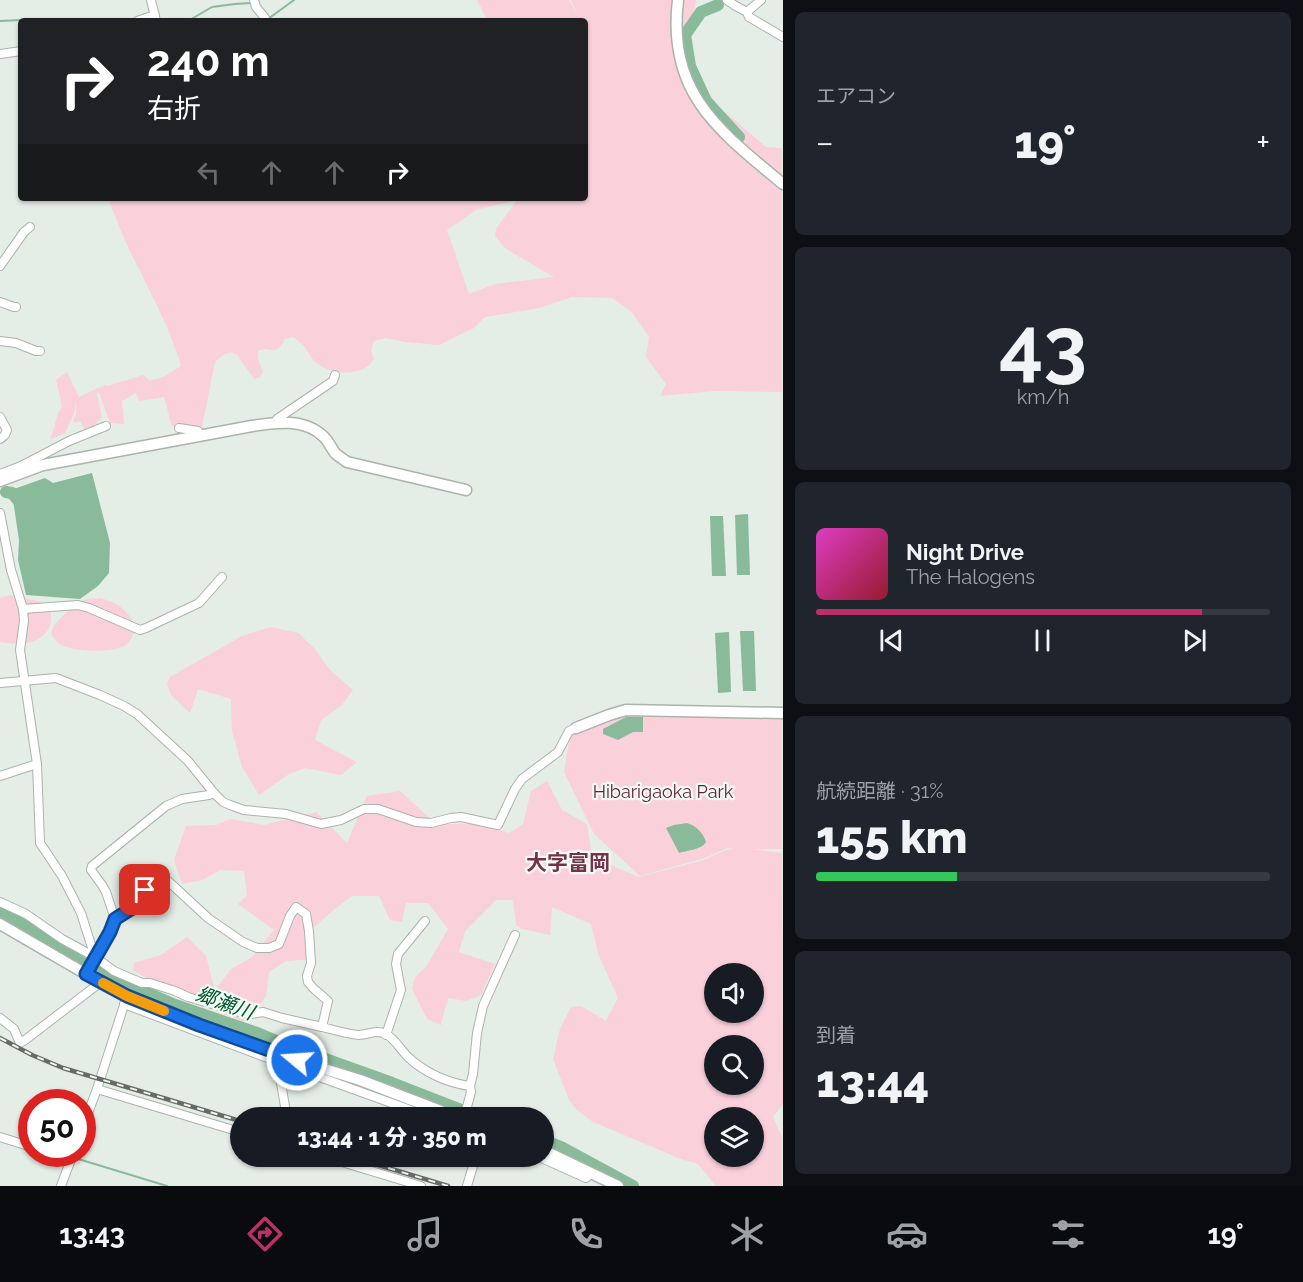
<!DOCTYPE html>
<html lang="ja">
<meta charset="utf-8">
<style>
body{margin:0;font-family:Raleway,"Noto Sans JP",sans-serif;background:#20242c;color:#f1f3f6;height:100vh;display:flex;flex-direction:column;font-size:22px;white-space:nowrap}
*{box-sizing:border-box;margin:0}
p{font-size:20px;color:#9ea1a6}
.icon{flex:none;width:33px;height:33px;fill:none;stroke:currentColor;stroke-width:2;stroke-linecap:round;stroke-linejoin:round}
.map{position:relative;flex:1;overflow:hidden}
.details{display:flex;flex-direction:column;gap:12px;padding:12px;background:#0d0f14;width:520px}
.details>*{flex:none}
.guide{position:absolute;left:18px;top:18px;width:570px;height:183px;border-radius:6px;box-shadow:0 2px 4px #0004;background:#202124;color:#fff;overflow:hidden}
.fabs{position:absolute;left:704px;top:963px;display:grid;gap:12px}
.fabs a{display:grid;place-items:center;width:60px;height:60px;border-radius:50%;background:#171b24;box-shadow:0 2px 4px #0004;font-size:30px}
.speed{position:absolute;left:18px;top:1089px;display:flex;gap:12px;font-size:30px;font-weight:700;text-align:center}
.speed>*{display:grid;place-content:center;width:78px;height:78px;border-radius:50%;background:#171b24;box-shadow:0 2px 4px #0004;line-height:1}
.speed .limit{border:9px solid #d22;background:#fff;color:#111}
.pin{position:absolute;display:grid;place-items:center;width:51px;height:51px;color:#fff;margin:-26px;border-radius:12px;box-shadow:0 3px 9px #0006}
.me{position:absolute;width:66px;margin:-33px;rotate:288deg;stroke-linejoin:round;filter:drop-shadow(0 0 4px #0008)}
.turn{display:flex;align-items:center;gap:21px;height:126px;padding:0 30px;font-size:27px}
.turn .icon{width:78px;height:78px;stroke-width:2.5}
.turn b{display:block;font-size:42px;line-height:51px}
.lanes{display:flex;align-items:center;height:57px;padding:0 30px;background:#0003;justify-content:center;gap:30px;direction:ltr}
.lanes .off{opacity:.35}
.big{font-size:45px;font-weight:800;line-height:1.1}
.details .widget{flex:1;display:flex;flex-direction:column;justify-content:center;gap:9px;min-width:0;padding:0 21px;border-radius:9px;background:#20242c}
.details .dial{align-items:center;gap:0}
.dial b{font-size:78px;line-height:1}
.song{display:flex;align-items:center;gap:18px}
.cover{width:72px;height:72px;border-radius:9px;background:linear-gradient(135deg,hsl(310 70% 55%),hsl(350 70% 35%))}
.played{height:6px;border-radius:3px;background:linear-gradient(90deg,#bb3068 85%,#363941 85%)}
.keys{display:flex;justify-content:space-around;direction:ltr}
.heat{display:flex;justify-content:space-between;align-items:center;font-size:33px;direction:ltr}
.charge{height:9px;border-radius:4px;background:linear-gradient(90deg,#34c759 31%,#363941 0)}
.trip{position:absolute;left:230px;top:1107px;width:324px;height:60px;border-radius:30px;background:#171b24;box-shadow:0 2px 4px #0004;font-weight:800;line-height:60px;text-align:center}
.dock{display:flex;height:96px;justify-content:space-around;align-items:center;background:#090b0e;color:#9ea1a6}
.dock .icon{width:42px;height:42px}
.dock .on{color:#bb3068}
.dock b{font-size:27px;color:#f1f3f6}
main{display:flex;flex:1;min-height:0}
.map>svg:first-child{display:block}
.green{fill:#fad0db;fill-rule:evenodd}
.water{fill:#89ba9a}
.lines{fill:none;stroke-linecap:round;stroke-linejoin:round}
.stream{stroke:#89ba9a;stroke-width:2}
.river{stroke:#89ba9a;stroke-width:12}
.street-casing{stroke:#abb3ad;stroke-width:10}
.secondary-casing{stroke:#abb3ad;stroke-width:13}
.street{stroke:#fff;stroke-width:8}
.secondary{stroke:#fff;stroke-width:10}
.rail-casing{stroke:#666b68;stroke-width:4.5}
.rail{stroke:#f1faf4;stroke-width:2;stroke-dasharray:7;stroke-linecap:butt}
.route-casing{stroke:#114b97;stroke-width:15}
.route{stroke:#1a73e8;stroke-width:10}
.slow{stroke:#f59e0b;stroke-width:10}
.labels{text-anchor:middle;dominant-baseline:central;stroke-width:4.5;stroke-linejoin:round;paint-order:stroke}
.park-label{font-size:18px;fill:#621f37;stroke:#f1faf4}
.water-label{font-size:20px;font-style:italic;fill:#00572f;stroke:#f1faf4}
.quarter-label{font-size:21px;font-weight:bold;fill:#773249;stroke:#f1faf4}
</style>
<main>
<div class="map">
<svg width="783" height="1186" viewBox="0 0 783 1186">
<rect width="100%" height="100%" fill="#e4ede6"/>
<g class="green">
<path d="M477,0H569L577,14L571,0H696L687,45L692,68L719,107L766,147L782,148V392L714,391L660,396L666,384L646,357L649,337L631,311L612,298L572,297L539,308L485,317L474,328L439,345L405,342L386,338L374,341L371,350L374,359C363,378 331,375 315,362C311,358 308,351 304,346C301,343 297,340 293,337L285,339C274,359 271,344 258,351V359L263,372L260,377L254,379L237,355L231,352L223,355L215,362L202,427L172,426L164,397L139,401L136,393L122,401L124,424L110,423L99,392L96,394L97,395L102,418L94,425V429L89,431L85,430L80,421L75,423L73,420L76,414V401L74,414L65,433L50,440L58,414L62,406L56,380L67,372L79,397L105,385L108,386L143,375L150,381L165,376L181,366C171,331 154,300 138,267C126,245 117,221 108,198H585V21H488ZM517,200L496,229L495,236L506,249L554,277L495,284L469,294L447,230L476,210Z"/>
<path d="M9,595L42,602L51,613C51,618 51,624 49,628C39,646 17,645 0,642V598Z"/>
<path d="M101,598C105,600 110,601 114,603C121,606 132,617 134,624C136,633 130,644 122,647C108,653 68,652 57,642C54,639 53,636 51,634L54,625L76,603L88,599Z"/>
<path d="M271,627L298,633L314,648L330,670L353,690L341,706L321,720L315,740L357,762L341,775L305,768L289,774L259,795L242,767L232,731L231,699L198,689L190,713L171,695L167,684L170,677L242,636Z"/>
<path d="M628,714L782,718V849H751L782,853L783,1105L773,1116L782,1138V1186H716L698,1164L681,1159L593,1122L577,1110L569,1100L553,1059L560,1029L571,1007L581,1006L606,1021L618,998L599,956L591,924L552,907L550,935L522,929L516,925L513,900H496L465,931L459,952L495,964L481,995L466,1001L448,998L441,1025L427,1019L412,989L415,977L426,967L448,929L428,903H406L402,922L390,920L379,896H352L331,912L312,929L313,959L286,961L269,972L266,996L248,1023L180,998L133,970L134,963L161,955L187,937L206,956L215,990L231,969L251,958L274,930L238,904L247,895L244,871L221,870L202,880L182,884L174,860L186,826L216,825L231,819L264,825L316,812L347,843L367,796L400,791L436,824H482L509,833L523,824L531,791L547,781L562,810L587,824L592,857L639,877L704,860L726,850L735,849L727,848L705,858L640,876L594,834L564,772L570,736L577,731ZM714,974H753V1012H714ZM714,1046H753V1084H714ZM714,1118H753V1156H714Z"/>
</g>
<g class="water">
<path d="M92,473L110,543L109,573L98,586L80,599L26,595L18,560L19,540L12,493L14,489L45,478L53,483Z"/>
<path d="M748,514L750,575H737L735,515Z"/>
<path d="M710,516H723L726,576H712Z"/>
<path d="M740,631H754L756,691H743Z"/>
<path d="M729,632L731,692L718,693L715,633Z"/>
<path d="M626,717H643V732H633L618,740L603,734V729Z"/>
<path d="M687,823C696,826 703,832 706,842C701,850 688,850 679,853L666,828L674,825Z"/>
</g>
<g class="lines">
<g class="stream">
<path d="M268,19L294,0"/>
<path d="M0,21L22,20"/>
<path d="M188,21L212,7L235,4L251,3L253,6"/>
<path d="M75,1158L167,1186"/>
</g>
<g class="river">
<path d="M718,5L701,12L685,35L690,66L706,101L739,137"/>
<path d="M6,492L12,493L21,504"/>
<path d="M0,910L92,969L175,1005L257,1033L286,1045L392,1083L464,1111L484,1118"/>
<path d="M543,1140L561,1147L633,1186"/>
</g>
<g class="street-casing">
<g id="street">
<path d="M151,0L156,21"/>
<path d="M254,0L256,7L265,18L264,21"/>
<path d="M727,0L734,5L747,12L749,17L783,37"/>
<path d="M747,12L761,0"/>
<path d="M137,21L155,15"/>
<path d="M0,54L21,51"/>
<path d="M0,266L24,232L30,227"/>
<path d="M0,302L14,307H16"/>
<path d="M0,341L16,343L36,351H40"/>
<path d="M0,417L7,430L5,435L0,439"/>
<path d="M277,423V419L333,381L335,375"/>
<path d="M179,428L198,431L200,435"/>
<path d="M0,474L21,466L69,441L106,426"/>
<path d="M0,513L11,570L23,609L24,621L20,650L37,764L40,843L62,876L81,913L95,957"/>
<path d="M23,609L78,605L89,608L140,630L146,628L199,603L222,577"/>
<path d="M0,683L56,678L100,695L124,706L137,714L188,761L214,793L223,802L230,805L244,810L286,814L321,824L341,820L364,809H378L416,822L431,823L451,818L461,817L498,825L515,789L522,779L558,752L569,731L576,728"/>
<path d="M0,776L37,764"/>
<path d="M0,902L26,914L62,939L95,957L114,971L142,983H150L175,991L188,997L243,1013L251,1014L263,1012L282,1018L322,1027"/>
<path d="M115,919L106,892L102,885L91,870L92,866L166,806L182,799L209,795L214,793"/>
<path d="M86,974L110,932L115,919L138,904L152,877L168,881L208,918L243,942L257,948H269L279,944L290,916L296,907L306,914L309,931L311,963L307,976L308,982L313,988L328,1001L322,1027C334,1030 347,1034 359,1035C369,1035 375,1029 386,1034C395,1039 401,1050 408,1057C425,1073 448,1083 470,1086"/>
<path d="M124,1004L278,1062L433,1118"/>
<path d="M0,1018L14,1029L20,1043L25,1040L101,982"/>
<path d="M386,1035L401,990L396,964L398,954L425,921"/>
<path d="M277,1060L287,1118"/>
<path d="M97,1089L240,1132"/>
<path d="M464,1118L471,1092L470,1086L473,1074L477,1033L483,1006L515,935"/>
<path d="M82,1129L97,1089L126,999"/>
<path d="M0,1137L32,1147"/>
<path d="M52,1154L71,1160"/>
<path d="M322,1156L421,1186"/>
<path d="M537,1156L586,1178L592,1173"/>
<path d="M61,1186L73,1154"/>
<path d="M467,1186L476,1156"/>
</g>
</g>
<g class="secondary-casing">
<g id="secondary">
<path d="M678,0C667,93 718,130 783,184"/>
<path d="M0,481L43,465L252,426C276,422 305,418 324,437C329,442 331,448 335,453C338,456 343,459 347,462L466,490"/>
<path d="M576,728L609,715L626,710L783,713"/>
<path d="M0,924L86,974L127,996L199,1025L276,1054L360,1080L459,1118"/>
<path d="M543,1150L618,1186"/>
</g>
</g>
<use href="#street" class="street"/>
<use href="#secondary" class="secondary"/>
<g class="rail-casing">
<g id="rail">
<path d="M0,1038L32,1055L63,1068L240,1121"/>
<path d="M348,1156L448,1186"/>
</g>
</g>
<use href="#rail" class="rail"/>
</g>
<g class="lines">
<g class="route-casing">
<path id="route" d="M145,890L138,904L134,907L115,919L110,932L86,974L127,996L199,1025L297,1060"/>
</g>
<use href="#route" class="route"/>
<path class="slow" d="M103,983L127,996L164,1011"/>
</g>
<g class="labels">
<g class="park-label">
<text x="663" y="791">Hibarigaoka Park</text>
</g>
<g class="water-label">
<text transform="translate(225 1003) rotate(20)">郷瀬川</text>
</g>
<g class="quarter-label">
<text x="568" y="862">大字富岡</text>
</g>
</g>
</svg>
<div class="fabs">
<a><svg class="icon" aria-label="sound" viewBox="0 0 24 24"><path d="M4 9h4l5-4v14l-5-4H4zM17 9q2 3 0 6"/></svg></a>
<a><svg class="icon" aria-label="search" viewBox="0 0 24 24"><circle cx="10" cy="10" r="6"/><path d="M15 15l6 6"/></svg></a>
<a><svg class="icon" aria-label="layers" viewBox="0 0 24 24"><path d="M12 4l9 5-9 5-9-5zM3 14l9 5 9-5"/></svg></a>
</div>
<div class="speed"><div class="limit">50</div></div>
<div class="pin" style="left:145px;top:890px;background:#d93025"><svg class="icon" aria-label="arrive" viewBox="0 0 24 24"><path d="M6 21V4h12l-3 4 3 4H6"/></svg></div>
<svg class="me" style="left:297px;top:1060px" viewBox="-20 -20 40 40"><circle r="17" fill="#1a73e8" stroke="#fff" stroke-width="3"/><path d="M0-11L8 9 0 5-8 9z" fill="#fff"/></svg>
<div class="trip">13:44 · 1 分 · 350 m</div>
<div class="guide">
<div class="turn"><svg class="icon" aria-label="right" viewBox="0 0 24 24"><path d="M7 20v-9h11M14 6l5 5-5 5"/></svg><div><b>240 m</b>右折</div></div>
<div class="lanes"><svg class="icon off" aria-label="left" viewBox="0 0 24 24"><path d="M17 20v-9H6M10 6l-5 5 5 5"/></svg><svg class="icon off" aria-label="ahead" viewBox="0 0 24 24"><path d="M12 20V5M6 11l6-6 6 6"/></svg><svg class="icon off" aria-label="ahead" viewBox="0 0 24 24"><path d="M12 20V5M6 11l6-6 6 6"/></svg><svg class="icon" aria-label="right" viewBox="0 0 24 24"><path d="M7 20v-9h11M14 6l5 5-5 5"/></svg></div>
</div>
</div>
<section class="details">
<div class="widget"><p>エアコン</p>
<div class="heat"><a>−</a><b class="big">19°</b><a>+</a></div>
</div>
<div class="widget dial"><b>43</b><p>km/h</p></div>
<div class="widget">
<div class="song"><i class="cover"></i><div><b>Night Drive</b><p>The Halogens</p></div></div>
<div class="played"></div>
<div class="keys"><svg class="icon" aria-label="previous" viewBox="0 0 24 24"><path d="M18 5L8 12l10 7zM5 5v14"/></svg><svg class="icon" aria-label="pause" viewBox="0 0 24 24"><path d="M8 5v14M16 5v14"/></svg><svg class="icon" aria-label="next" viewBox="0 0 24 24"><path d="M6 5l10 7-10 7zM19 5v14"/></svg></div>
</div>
<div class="widget"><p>航続距離 · 31%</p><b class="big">155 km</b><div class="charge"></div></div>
<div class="widget"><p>到着</p><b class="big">13:44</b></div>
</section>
</main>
<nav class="dock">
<b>13:43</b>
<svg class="icon on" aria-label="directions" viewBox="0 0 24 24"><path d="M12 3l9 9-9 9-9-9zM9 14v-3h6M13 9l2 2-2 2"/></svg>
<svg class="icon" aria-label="music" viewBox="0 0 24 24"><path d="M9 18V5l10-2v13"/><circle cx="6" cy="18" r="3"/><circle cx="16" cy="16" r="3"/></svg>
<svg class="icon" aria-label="phone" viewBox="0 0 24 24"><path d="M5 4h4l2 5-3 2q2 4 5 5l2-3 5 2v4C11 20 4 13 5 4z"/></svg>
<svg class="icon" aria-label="climate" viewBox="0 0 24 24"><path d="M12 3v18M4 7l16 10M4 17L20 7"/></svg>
<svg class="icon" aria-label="car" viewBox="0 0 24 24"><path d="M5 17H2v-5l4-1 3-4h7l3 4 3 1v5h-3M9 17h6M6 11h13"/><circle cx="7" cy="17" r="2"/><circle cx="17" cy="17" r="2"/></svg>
<svg class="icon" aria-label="filters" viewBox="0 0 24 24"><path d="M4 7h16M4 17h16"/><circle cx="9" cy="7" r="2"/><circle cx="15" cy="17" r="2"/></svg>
<b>19°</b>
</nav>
